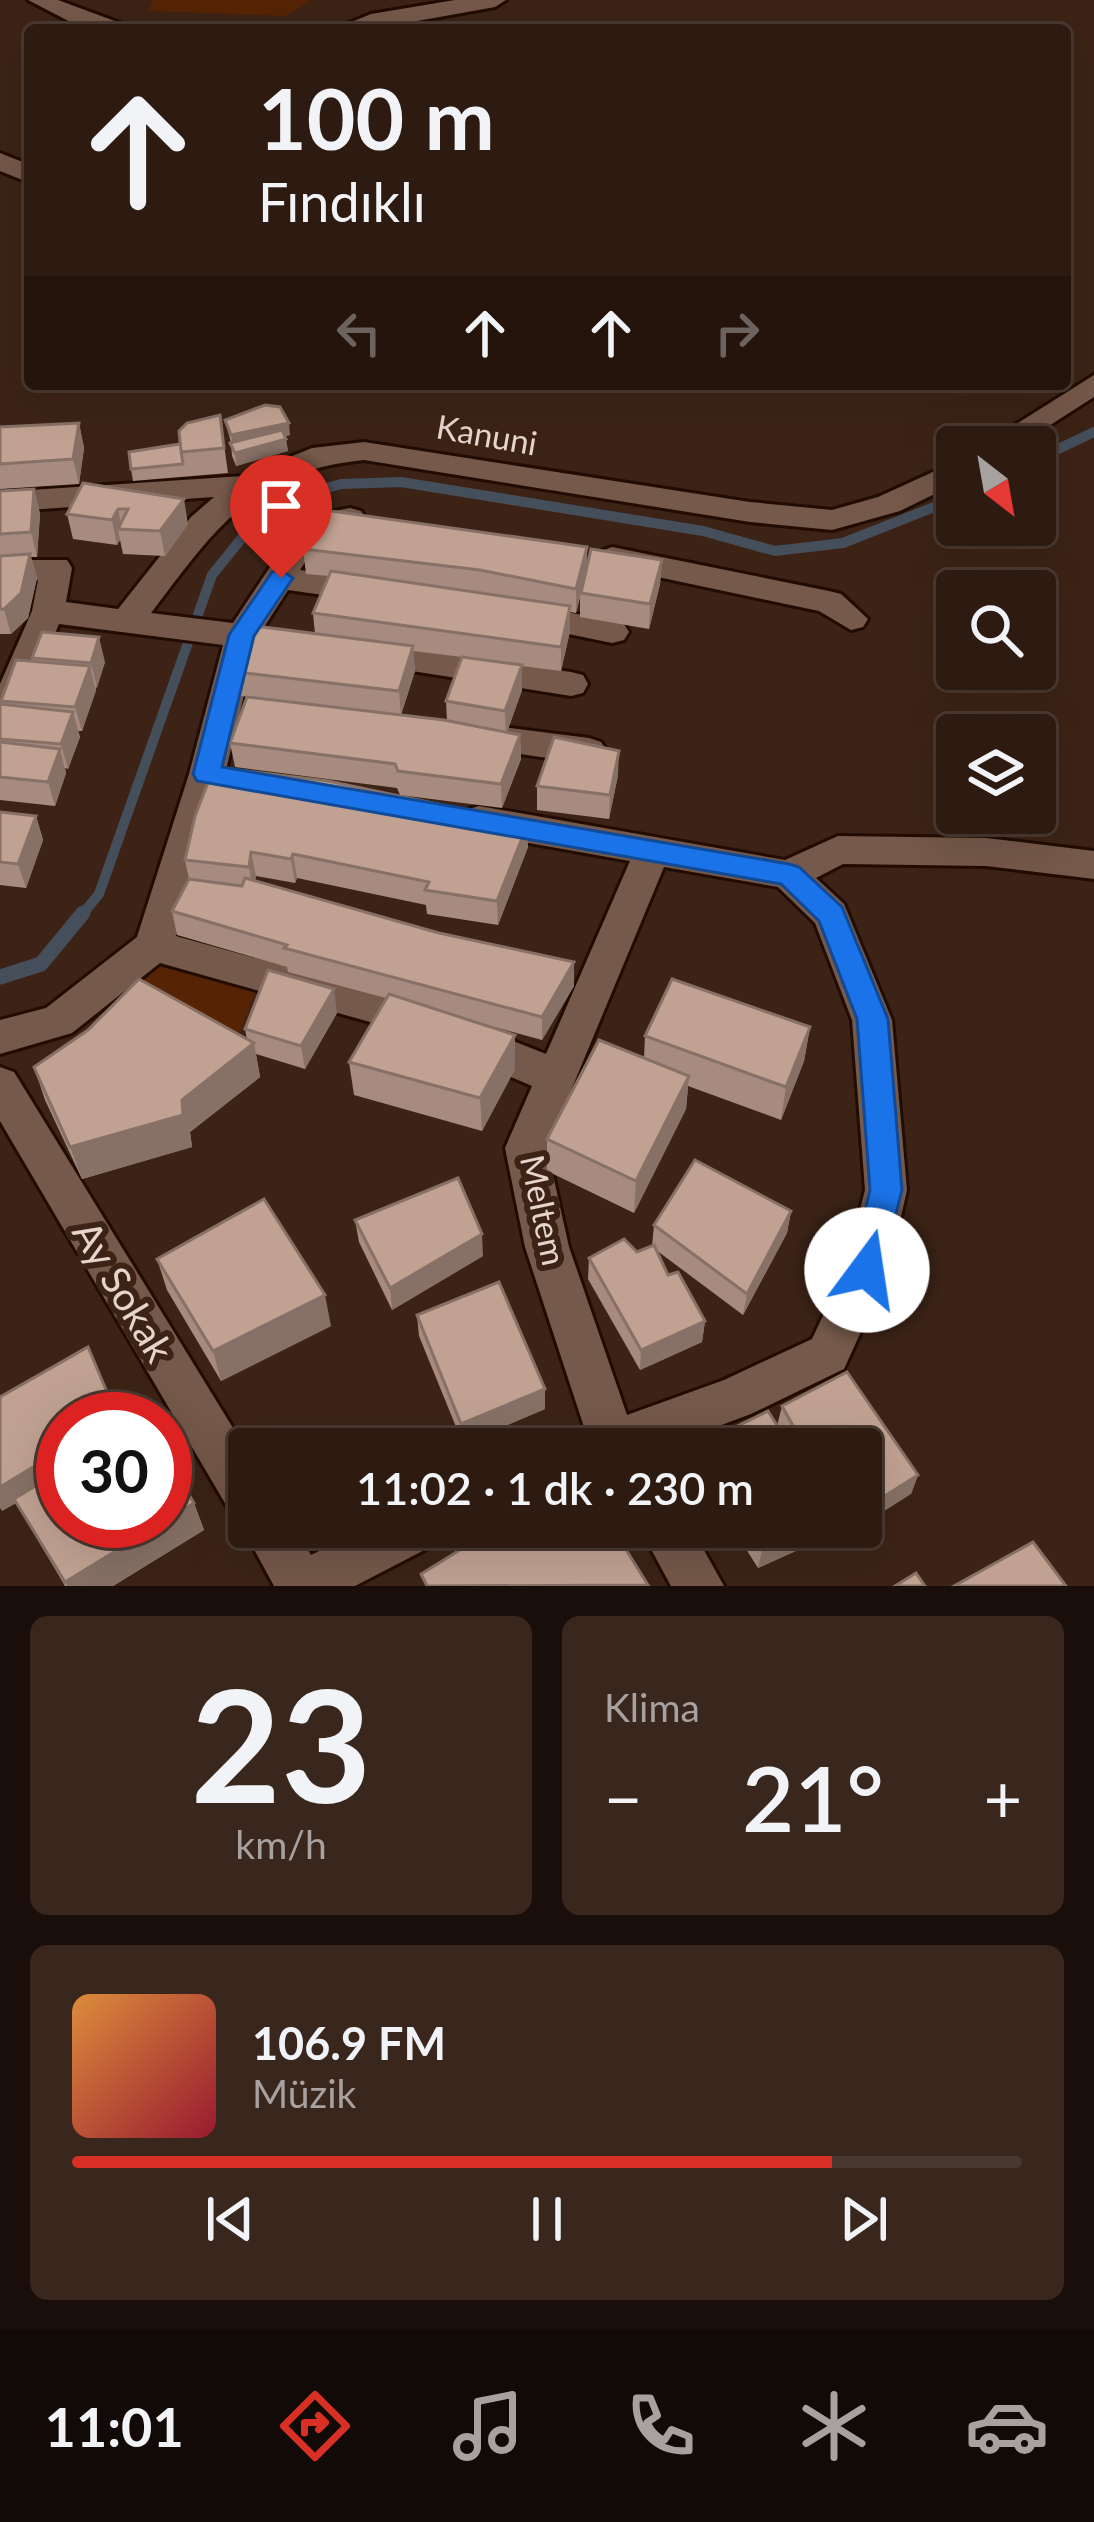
<!DOCTYPE html>
<html lang="tr">
<meta charset="utf-8">
<style>
body{margin:0;font-family:Lato,sans-serif;background:#39271e;color:#f1f3f6;height:100vh;display:flex;flex-direction:column;font-size:45px;white-space:nowrap}
*{box-sizing:border-box;margin:0}
p{font-size:39px;color:#a7a19f}
.icon{flex:none;width:66px;height:66px;fill:none;stroke:currentColor;stroke-width:2;stroke-linecap:round;stroke-linejoin:round}
.map{position:relative;height:1586px;overflow:hidden}
.drawer{display:flex;flex-direction:column;gap:30px;padding:30px;background:#190e09;flex:1}
.drawer>*{flex:none}
.top-card{position:absolute;left:24px;top:24px;width:1047px;height:366px;border-radius:12px;box-shadow:0 12px 48px #0002,0 0 0 3px #483830;background:#2d1a10;color:#f1f3f6;overflow:hidden}
.needle{width:78px;rotate:149deg}
.buttons{position:absolute;left:936px;top:426px;display:grid;gap:24px}
.buttons a{display:grid;place-items:center;width:120px;height:120px;border-radius:12px;background:#2d1a10;box-shadow:0 12px 48px #0002,0 0 0 3px #483830;font-size:60px}
.speed{position:absolute;left:36px;top:1392px;display:flex;gap:24px;font-size:60px;font-weight:700;text-align:center}
.speed>*{display:grid;place-content:center;width:156px;height:156px;border-radius:50%;background:#2d1a10;box-shadow:0 12px 48px #0002,0 0 0 3px #483830;line-height:1}
.speed .limit{border:18px solid #d22;background:#fff;color:#111}
.pin{position:absolute;display:grid;place-items:center;width:102px;height:102px;color:#fff;margin:-123px -51px;border-radius:50% 50% 50% 0;rotate:-45deg;box-shadow:0 0 12px #0007}
.pin .icon{rotate:45deg}
.me{position:absolute;width:132px;margin:-66px;rotate:14deg;stroke-linejoin:round;filter:drop-shadow(0 0 9px #0008)}
.turn{display:flex;align-items:center;gap:42px;height:252px;padding:0 36px;font-size:54px}
.turn .icon{width:156px;height:156px;stroke-width:2.5}
.turn b{display:block;font-size:84px;line-height:102px}
.lanes{display:flex;align-items:center;height:114px;padding:0 36px;background:#0003;justify-content:center;gap:60px;direction:ltr}
.lanes .off{opacity:.35}
.big{font-size:90px;font-weight:600;line-height:1.1}
.drawer .widget{flex:1;display:flex;flex-direction:column;justify-content:center;gap:18px;min-width:0;padding:0 42px;border-radius:18px;background:#39271e}
.drawer .dial{align-items:center;gap:0}
.dial b{font-size:156px;line-height:1}
.song{display:flex;align-items:center;gap:36px}
.cover{width:144px;height:144px;border-radius:18px;background:linear-gradient(135deg,hsl(30 70% 55%),hsl(350 70% 35%))}
.played{height:12px;border-radius:6px;background:linear-gradient(90deg,#d93025 80%,#483830 80%)}
.keys{display:flex;justify-content:space-around;direction:ltr}
.heat{display:flex;justify-content:space-between;align-items:center;font-size:66px;direction:ltr}
.drawer .tiles{flex:1;display:grid;gap:30px;grid-template-columns:1fr 1fr}
.widget:last-child{grid-column:span 2}
.trip{position:absolute;left:228px;top:1428px;width:654px;height:120px;border-radius:12px;background:#2d1a10;box-shadow:0 12px 48px #0002,0 0 0 3px #483830;font-weight:600;line-height:120px;text-align:center}
.menu{display:flex;height:192px;justify-content:space-around;align-items:center;background:#120a06;color:#a7a19f}
.menu .icon{width:84px;height:84px}
.menu .current{color:#d93025}
.menu b{font-size:54px;color:#f1f3f6}
.map>svg:first-child{display:block}
.green{fill:#562404}
.lines{fill:none;stroke-linecap:round;stroke-linejoin:round}
.stream-far1{stroke:#454f5c;stroke-width:10}
.stream{stroke:#454f5c;stroke-width:15}
.minor-casing{stroke:#220c02;stroke-width:6}
.minor{fill:#75594a;fill-rule:evenodd}
.wall{fill:#a68b7e;fill-rule:evenodd}
.shaded-wall{fill:#877166}
.building{fill:#c1a292;stroke:#877166;stroke-width:3}
.route{fill:#1a73e8;stroke:#114b97;stroke-width:3}
.labels{text-anchor:middle;dominant-baseline:central;stroke-width:12;stroke-linejoin:round;paint-order:stroke}
.street-label{font-size:33px;fill:#e6d5cd;stroke:#3c2316}
.near-street-label{font-size:39px;fill:#e6d5cd;stroke:#3c2316}
</style>
<div class="map">
<svg width="1094" height="1586" viewBox="0 0 1094 1586">
<rect width="100%" height="100%" fill="#3c2316"/>
<g class="green">
<path d="M152,0H312L285,16L148,11Z"/>
<path d="M168,956L260,980L237,1041L132,993Z"/>
</g>
<g class="lines">
<g class="stream-far1">
<path d="M1035,460L1094,432"/>
<path d="M81,916L99,894L212,575L250,528L292,498L341,484L401,482L703,531L775,551L843,543L957,498"/>
</g>
<path class="stream" d="M0,977L41,964L83,913"/>
<g class="minor-casing">
<g id="minor">
<path d="M28,0H58L139,30L82,28Z"/>
<path d="M455,0H506L495,7L367,30H332L371,14Z"/>
<path d="M0,153L30,165V183L0,171Z"/>
<path d="M1094,375V397L1016,447H980Z"/>
<path d="M364,442L750,502L832,510L878,497L957,461V483L900,511L832,530L750,522L364,460C252,471 214,530 151,613L233,623L303,517L350,508L361,511L366,518L361,525L324,532L300,570L372,580L384,583L388,591L384,599L372,602L288,590L264,627L277,631L282,639L277,647L255,649L225,774L176,936L411,1001L546,1054L630,861L479,834L466,830L461,820L466,810L479,806L785,860L838,836L986,838L1094,851V879L986,866L843,864L816,878L844,904L892,1020L907,1190L889,1270L844,1369L751,1414L657,1449H572L585,1430L525,1247L505,1148L532,1086L402,1031L160,963L72,1033L0,1054V1020L46,1008L137,937L189,774L223,645L59,624L17,724L12,733L0,737V684L32,611L38,580L0,582V560H67L72,568L66,602L118,609L191,517L214,497L0,512V492L243,476L312,448ZM664,867L778,887L815,923L852,1020L865,1190L845,1269L812,1339L724,1380L627,1415L569,1247L547,1148Z"/>
<path d="M612,547L829,591L841,594L868,619L863,627L851,630L819,611L601,565L596,558L601,551Z"/>
<path d="M522,603L612,621L624,624L629,632L624,640L612,643L510,622L506,614L510,606Z"/>
<path d="M367,642L571,672L583,675L588,684L583,693L571,696L355,662L350,654L355,646Z"/>
<path d="M471,723L589,738L601,742L607,751L601,760L589,764L459,745L453,736L459,727Z"/>
<path d="M0,1067L14,1072L249,1454V1527H294L311,1555L368,1527H443L436,1544L355,1586H274L242,1527L245,1520L232,1515L0,1121Z"/>
<path d="M639,1527H691L724,1586H671Z"/>
</g>
</g>
<use href="#minor" class="minor"/>
</g>
<g class="wall">
<path d="M220,415L228,473L133,481L131,469L180,444Z"/>
<path d="M225,420L290,435L285,436L288,451L236,466L232,456L231,443Z"/>
<path d="M79,423L84,448L79,484L0,489V427Z"/>
<path d="M83,483L188,524L165,556L123,554L120,540L117,545L73,539L67,514Z"/>
<path d="M34,489L40,514L37,557H31L37,578L28,618L11,634H0V491Z"/>
<path d="M303,549L587,568L662,560L660,584L649,629L580,617V596L576,613L570,612V631L561,671L522,666V690L507,732L520,735L521,759L502,808L400,795L397,788L235,767L230,743L292,702L233,695L228,671L315,634L313,613L329,576L306,574ZM413,651L462,657L446,701L447,721L401,715L415,671Z"/>
<path d="M32,658L105,662L82,731H78L80,737L68,769L65,768L66,773L55,806L0,800V706L2,704L1,701L33,661Z"/>
<path d="M618,775L609,819L537,810V786Z"/>
<path d="M0,812L36,816L43,840L26,888L0,885Z"/>
<path d="M195,816L528,847L498,925L427,914L426,905L297,878L295,883L256,876L255,881L574,986L542,1040L469,1020L515,1035V1069L482,1131L354,1095L349,1062L386,998L288,972L287,967L177,935L172,911L189,879L185,860Z"/>
<path d="M337,1013L305,1069L256,1054L260,1077L190,1132L192,1147L82,1179L45,1100L34,1067L247,1040L245,1029Z"/>
<path d="M810,1027L804,1061L781,1120L688,1086L686,1109L634,1213L547,1171V1139L644,1058L645,1036Z"/>
<path d="M791,1211L787,1233L743,1315L656,1250L668,1275L705,1321L702,1342L640,1370L588,1279L589,1258L637,1252L652,1246L654,1225Z"/>
<path d="M355,1220L483,1256L392,1310L359,1242Z"/>
<path d="M157,1259L331,1326L221,1381L167,1290Z"/>
<path d="M417,1315L545,1409L463,1444L419,1336Z"/>
<path d="M782,1406L918,1475L911,1494L861,1449H696L697,1446L777,1426Z"/>
<path d="M63,1419L194,1503L204,1530L113,1586H65L16,1503L2,1511Z"/>
<path d="M732,1527H832L829,1536L758,1568Z"/>
</g>
<g class="shaded-wall">
<path d="M79,423L84,448L79,484L73,459Z"/>
<path d="M289,423L290,435L233,448L231,435Z"/>
<path d="M286,439L288,451L236,466L235,453Z"/>
<path d="M34,489L40,514L37,557L31,532Z"/>
<path d="M184,499L188,524L165,556L160,531Z"/>
<path d="M118,509L122,529H118L120,540L117,545L112,520Z"/>
<path d="M587,547V571L576,613V589Z"/>
<path d="M30,554L37,578L28,618L11,634L4,609Z"/>
<path d="M662,560L660,584L649,629L650,604Z"/>
<path d="M570,606V631L561,671V647Z"/>
<path d="M99,637L105,662L97,688L91,663Z"/>
<path d="M413,646L415,671L401,715L399,691Z"/>
<path d="M522,665V690L506,735L505,711Z"/>
<path d="M90,666L96,691L82,731L75,707Z"/>
<path d="M73,712L80,737L68,769L61,744Z"/>
<path d="M520,735L521,759L502,808L501,784Z"/>
<path d="M60,749L66,773L55,806L48,782Z"/>
<path d="M619,751L618,775L609,819L610,795Z"/>
<path d="M36,816L43,840L26,888L18,864Z"/>
<path d="M528,823V847L498,925L497,901Z"/>
<path d="M251,852L256,876L253,891L249,867Z"/>
<path d="M293,854L297,878L295,883L291,859Z"/>
<path d="M574,962V986L542,1040V1017Z"/>
<path d="M334,989L337,1013L305,1069L301,1046Z"/>
<path d="M810,1027L804,1061L781,1120L786,1087Z"/>
<path d="M515,1035V1069L482,1131L480,1098Z"/>
<path d="M254,1043L260,1077L190,1132L192,1147L82,1179L70,1147L182,1100Z"/>
<path d="M689,1076L686,1109L634,1213L636,1181Z"/>
<path d="M791,1211L787,1233L743,1315L747,1294Z"/>
<path d="M482,1234L483,1256L392,1310L390,1288Z"/>
<path d="M325,1295L331,1326L221,1381L213,1351Z"/>
<path d="M705,1321L702,1342L640,1370L641,1350Z"/>
<path d="M545,1389V1409L463,1444L461,1424Z"/>
<path d="M63,1449V1474L2,1511L0,1508V1487Z"/>
<path d="M918,1475L911,1494L861,1526V1511Z"/>
<path d="M194,1503L204,1530L113,1586H67L65,1582Z"/>
<path d="M813,1527H832L829,1536L758,1568L762,1550Z"/>
</g>
<g class="building">
<path d="M265,405L280,407L289,423L231,435L225,420Z"/>
<path d="M220,415L224,448L181,452L179,431L187,423Z"/>
<path d="M79,423L73,459L0,464V427Z"/>
<path d="M282,430L286,439L235,453L230,443Z"/>
<path d="M180,444L183,464L131,469L129,452Z"/>
<path d="M83,483L184,499L160,531L118,529L128,509H118L112,520L67,514Z"/>
<path d="M34,489L31,532L0,534V491Z"/>
<path d="M317,509L587,547L576,589L480,570L303,549Z"/>
<path d="M591,549L662,560L650,604L581,593Z"/>
<path d="M30,554L21,593L4,609H0V556Z"/>
<path d="M331,571L570,606L561,647L313,613Z"/>
<path d="M247,625L413,646L399,691L228,671Z"/>
<path d="M42,632L99,637L91,663L32,658Z"/>
<path d="M462,657L522,665L505,711L446,701Z"/>
<path d="M16,660L90,666L75,707L1,701Z"/>
<path d="M247,697L444,720L520,735L501,784L398,771L395,764L230,743Z"/>
<path d="M0,704L73,712L61,744L0,739Z"/>
<path d="M554,737L619,751L610,795L537,786Z"/>
<path d="M0,742L60,749L48,782L0,777Z"/>
<path d="M214,767L328,781L528,823L497,901L425,890L429,882L293,854L291,859L251,852L249,867L185,860L195,816Z"/>
<path d="M0,812L36,816L18,864L0,862Z"/>
<path d="M245,878L439,933L574,962L542,1017L284,948L287,945L172,911L189,879L242,886Z"/>
<path d="M268,970L334,989L301,1046L245,1029Z"/>
<path d="M139,979L254,1043L182,1100L183,1115L70,1147L34,1067L88,1030Z"/>
<path d="M672,979L810,1027L786,1087L645,1036Z"/>
<path d="M389,994L515,1035L480,1098L349,1062Z"/>
<path d="M599,1040L689,1076L636,1181L547,1139Z"/>
<path d="M695,1160L791,1211L747,1294L654,1225Z"/>
<path d="M458,1178L482,1234L390,1288L355,1220Z"/>
<path d="M264,1199L325,1295L213,1351L157,1259Z"/>
<path d="M624,1239L637,1252L654,1245L668,1275L678,1272L705,1321L641,1350L589,1258Z"/>
<path d="M499,1282L545,1389L461,1424L417,1315Z"/>
<path d="M88,1347L117,1416L112,1419H63V1449L0,1487V1397Z"/>
<path d="M847,1372L918,1475L861,1511V1449H806L782,1406Z"/>
<path d="M768,1411L792,1449H699L697,1446Z"/>
<path d="M165,1455L194,1503L165,1521Z"/>
<path d="M63,1469V1521H165L65,1582L14,1499Z"/>
<path d="M497,1527H612L648,1585L427,1586L421,1574Z"/>
<path d="M748,1527H813L762,1550Z"/>
<path d="M1033,1542L1066,1586H954Z"/>
<path d="M916,1573L925,1586H895Z"/>
</g>
<path class="route" d="M281,570L293,578L254,636L222,767L789,864L799,867L842,907L888,1019L902,1190L879,1280L867,1285L855,1280L850,1270L870,1190L857,1019L819,921L781,884L197,781L193,774L229,635L272,572Z"/>
<g class="labels">
<g class="street-label">
<text transform="translate(487 434) rotate(10)">Kanuni</text>
<text transform="translate(544 1210) rotate(78)">Meltem</text>
</g>
<g class="near-street-label">
<text transform="translate(124 1291) rotate(59)">Ay Sokak</text>
</g>
</g>
</svg>
<div class="buttons">
<a><svg class="needle" viewBox="-14 -14 28 28"><path d="M0-13l5 13h-10z" fill="#e53935"/><path d="M0 13l5-13h-10z" fill="#a7a19f"/></svg></a>
<a><svg class="icon" aria-label="search" viewBox="0 0 24 24"><circle cx="10" cy="10" r="6"/><path d="M15 15l6 6"/></svg></a>
<a><svg class="icon" aria-label="layers" viewBox="0 0 24 24"><path d="M12 4l9 5-9 5-9-5zM3 14l9 5 9-5"/></svg></a>
</div>
<div class="speed"><div class="limit">30</div></div>
<div class="pin" style="left:281px;top:578px;background:#d93025"><svg class="icon" aria-label="arrive" viewBox="0 0 24 24"><path d="M6 21V4h12l-3 4 3 4H6"/></svg></div>
<svg class="me" style="left:867px;top:1270px" viewBox="-20 -20 40 40"><circle r="19" fill="#fff"/><path d="M0-13L10 11 0 6-10 11z" fill="#1a73e8"/></svg>
<div class="trip">11:02 · 1 dk · 230 m</div>
<div class="top-card">
<div class="turn"><svg class="icon" aria-label="ahead" viewBox="0 0 24 24"><path d="M12 20V5M6 11l6-6 6 6"/></svg><div><b>100 m</b>Fındıklı</div></div>
<div class="lanes"><svg class="icon off" aria-label="left" viewBox="0 0 24 24"><path d="M17 20v-9H6M10 6l-5 5 5 5"/></svg><svg class="icon" aria-label="ahead" viewBox="0 0 24 24"><path d="M12 20V5M6 11l6-6 6 6"/></svg><svg class="icon" aria-label="ahead" viewBox="0 0 24 24"><path d="M12 20V5M6 11l6-6 6 6"/></svg><svg class="icon off" aria-label="right" viewBox="0 0 24 24"><path d="M7 20v-9h11M14 6l5 5-5 5"/></svg></div>
</div>
</div>
<section class="drawer">
<div class="tiles">
<div class="widget dial"><b>23</b><p>km/h</p></div>
<div class="widget"><p>Klima</p>
<div class="heat"><a>−</a><b class="big">21°</b><a>+</a></div>
</div>
<div class="widget">
<div class="song"><i class="cover"></i><div><b>106.9 FM</b><p>Müzik</p></div></div>
<div class="played"></div>
<div class="keys"><svg class="icon" aria-label="previous" viewBox="0 0 24 24"><path d="M18 5L8 12l10 7zM5 5v14"/></svg><svg class="icon" aria-label="pause" viewBox="0 0 24 24"><path d="M8 5v14M16 5v14"/></svg><svg class="icon" aria-label="next" viewBox="0 0 24 24"><path d="M6 5l10 7-10 7zM19 5v14"/></svg></div>
</div>
</div>
</section>
<nav class="menu">
<b>11:01</b>
<svg class="icon current" aria-label="directions" viewBox="0 0 24 24"><path d="M12 3l9 9-9 9-9-9zM9 14v-3h6M13 9l2 2-2 2"/></svg>
<svg class="icon" aria-label="music" viewBox="0 0 24 24"><path d="M9 18V5l10-2v13"/><circle cx="6" cy="18" r="3"/><circle cx="16" cy="16" r="3"/></svg>
<svg class="icon" aria-label="phone" viewBox="0 0 24 24"><path d="M5 4h4l2 5-3 2q2 4 5 5l2-3 5 2v4C11 20 4 13 5 4z"/></svg>
<svg class="icon" aria-label="climate" viewBox="0 0 24 24"><path d="M12 3v18M4 7l16 10M4 17L20 7"/></svg>
<svg class="icon" aria-label="car" viewBox="0 0 24 24"><path d="M5 17H2v-5l4-1 3-4h7l3 4 3 1v5h-3M9 17h6M6 11h13"/><circle cx="7" cy="17" r="2"/><circle cx="17" cy="17" r="2"/></svg>
</nav>
